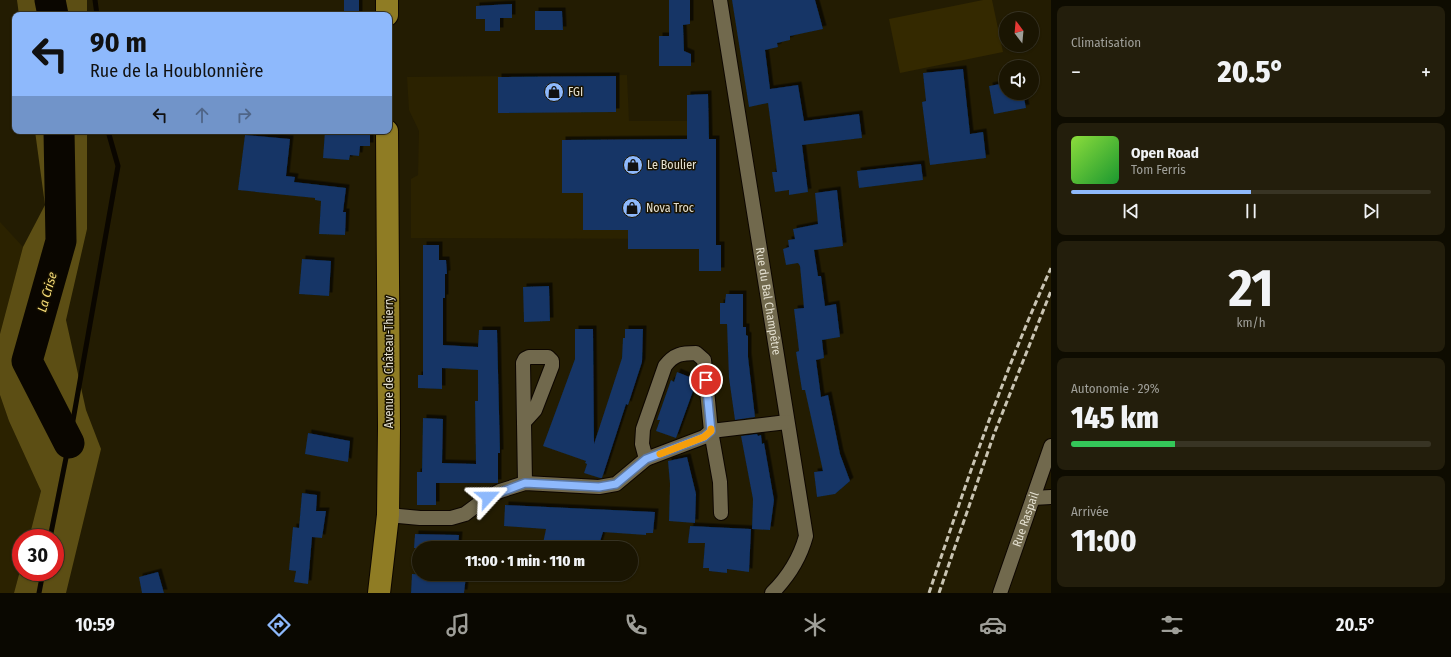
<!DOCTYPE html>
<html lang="fr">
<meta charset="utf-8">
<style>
body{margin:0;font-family:"Fira Sans Condensed",sans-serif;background:#231e0c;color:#f1f3f6;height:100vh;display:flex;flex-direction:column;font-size:15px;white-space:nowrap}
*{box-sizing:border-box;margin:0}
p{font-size:13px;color:#9f9f99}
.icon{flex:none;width:22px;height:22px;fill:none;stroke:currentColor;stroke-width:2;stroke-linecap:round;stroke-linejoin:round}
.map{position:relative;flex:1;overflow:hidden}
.panel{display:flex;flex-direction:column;gap:6px;padding:6px;background:#0e0c01;width:400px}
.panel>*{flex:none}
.hud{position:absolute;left:12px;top:12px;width:380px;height:122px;border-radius:8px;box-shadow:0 1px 3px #0004,0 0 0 1px #383424;background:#8eb9fc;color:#111;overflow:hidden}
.needle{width:26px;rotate:344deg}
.buttons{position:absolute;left:999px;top:12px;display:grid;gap:8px}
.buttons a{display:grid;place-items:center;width:40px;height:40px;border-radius:50%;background:#1a1502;box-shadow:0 1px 3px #0004,0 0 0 1px #383424;font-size:20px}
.speed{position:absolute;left:12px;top:529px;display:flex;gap:8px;font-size:20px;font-weight:700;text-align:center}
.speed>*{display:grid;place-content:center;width:52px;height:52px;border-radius:50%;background:#1a1502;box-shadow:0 1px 3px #0004,0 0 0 1px #383424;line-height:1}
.speed .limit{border:6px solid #d22;background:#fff;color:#111}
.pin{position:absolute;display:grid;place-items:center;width:34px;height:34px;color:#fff;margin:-17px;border:2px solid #fff;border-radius:50%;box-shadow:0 1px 4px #0007}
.me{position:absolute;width:44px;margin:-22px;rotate:66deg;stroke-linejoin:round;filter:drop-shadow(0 0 3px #0008)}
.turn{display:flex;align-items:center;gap:14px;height:84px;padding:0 12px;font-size:18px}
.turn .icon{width:52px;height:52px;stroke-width:2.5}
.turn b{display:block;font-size:28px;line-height:34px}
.lanes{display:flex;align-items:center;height:38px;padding:0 12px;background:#0003;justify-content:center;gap:20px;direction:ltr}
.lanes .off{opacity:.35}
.big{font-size:30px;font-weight:800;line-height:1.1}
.panel .widget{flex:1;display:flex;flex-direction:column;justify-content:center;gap:6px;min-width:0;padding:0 14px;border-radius:8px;background:#231e0c}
.panel .dial{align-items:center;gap:0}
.dial b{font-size:52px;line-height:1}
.song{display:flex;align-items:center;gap:12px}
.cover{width:48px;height:48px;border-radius:6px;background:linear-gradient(135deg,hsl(90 70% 55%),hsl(130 70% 35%))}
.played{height:4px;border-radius:2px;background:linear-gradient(90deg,#8eb9fc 50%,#383424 50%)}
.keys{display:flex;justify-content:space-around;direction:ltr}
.heat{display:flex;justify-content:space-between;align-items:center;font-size:22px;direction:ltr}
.charge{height:6px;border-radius:3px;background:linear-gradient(90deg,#34c759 29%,#383424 0)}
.trip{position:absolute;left:412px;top:541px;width:226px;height:40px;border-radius:20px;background:#1a1502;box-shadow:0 1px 3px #0004,0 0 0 1px #383424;font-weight:800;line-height:40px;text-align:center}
.dock{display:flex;height:64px;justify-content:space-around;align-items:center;background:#0a0801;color:#9f9f99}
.dock .icon{width:28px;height:28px}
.dock .selected{color:#8eb9fc}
.dock b{font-size:18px;color:#f1f3f6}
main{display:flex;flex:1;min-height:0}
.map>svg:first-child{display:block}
.built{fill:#2b2200}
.green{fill:#342900}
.forest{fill:#5c4e14}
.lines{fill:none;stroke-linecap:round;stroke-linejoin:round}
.stream{stroke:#0a0600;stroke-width:5}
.river{stroke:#0a0600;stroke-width:31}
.building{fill:#133466;filter:url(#shadow)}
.street-casing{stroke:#0d0600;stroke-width:16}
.primary-casing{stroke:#0d0600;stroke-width:24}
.street{stroke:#71694d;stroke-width:14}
.primary{stroke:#8f7c24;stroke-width:22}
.rail{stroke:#c9c4b3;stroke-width:3;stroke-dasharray:6 3;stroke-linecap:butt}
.route-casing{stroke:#5c78a4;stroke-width:10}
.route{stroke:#8eb9fc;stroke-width:7}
.slow{stroke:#f59e0b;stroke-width:7}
.labels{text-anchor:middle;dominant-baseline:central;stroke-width:3;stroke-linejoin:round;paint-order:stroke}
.poi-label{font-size:12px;fill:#e4e0d0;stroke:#1a1300;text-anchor:start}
.street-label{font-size:12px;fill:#e4e0d0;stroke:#1a1300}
.water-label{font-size:13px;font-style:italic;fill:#f8de78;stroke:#1a1300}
</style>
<main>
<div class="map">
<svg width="1051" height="593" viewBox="0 0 1051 593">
<defs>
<filter id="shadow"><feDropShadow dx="3.5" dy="-3.5" stdDeviation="0" flood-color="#0009"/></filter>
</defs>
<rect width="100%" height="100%" fill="#231c02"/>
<g class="built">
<path d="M627,75L629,121H709L708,139L679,239L411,238V179L418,175L419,131L409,110L407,77Z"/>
<path d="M0,222L23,247L0,334Z"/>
<path d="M0,395L9,421L41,491L29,538H21V567L14,593H0Z"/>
</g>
<path class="green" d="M983,0H992L1003,52L900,73L889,19Z"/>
<g class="forest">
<path d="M17,0H87V15H19Z"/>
<path d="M35,131H87V229L66,320L86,410L101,449L66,593H14L21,567V572H55V538H29L41,491L9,421L0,395V334L23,247L45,205Z"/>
</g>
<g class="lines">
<g class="stream">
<path d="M95,0L97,15"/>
<path d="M50,538L69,443L118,166L108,131"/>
<path d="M39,593L43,572"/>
</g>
<g class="river">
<path d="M50,0L53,15"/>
<path d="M59,131L61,241L27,361L69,443"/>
</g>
</g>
<g class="building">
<rect x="344" y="0" width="15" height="15"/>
<path d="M669,0H690V24L683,25L684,51L691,54V66H659V36H669Z"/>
<path d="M732,0H815L823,29L790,36V40L777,43L778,47L765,50L770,89L798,85L804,121L859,114L862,138L802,145L808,192L789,195V190L775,192L772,172H777L768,103L749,107Z"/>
<path d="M512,4V18H500V31H485V19H476V6Z"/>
<path d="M535,11H562L563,30H535Z"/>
<path d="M963,69L970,134L983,132L986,158L930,165L922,102L926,101L923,73Z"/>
<path d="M616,76V112L498,113V77Z"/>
<path d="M1006,83V93H1023L1026,108L994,114L989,86Z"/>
<path d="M708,94L709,139H716V245H721V271H699V249H628V230H583V193H562V140L687,139V95Z"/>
<path d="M325,131H370V146H360L359,156L350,155L349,160L323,158Z"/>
<path d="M245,135L290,139L286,176L295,177L294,182L346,188L343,212H346L345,235L319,234L321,201L315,200V198L238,190Z"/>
<path d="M921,164L923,180L859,188L857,171Z"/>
<path d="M837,190L843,246L814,250L818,276H821L825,306L836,304L840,337L822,340L824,358L816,360L821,397L828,395L840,454L850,481L835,494L817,497L814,472L823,471L805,390H802L796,352L799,351L798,342L794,309L804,308L800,266L798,263L786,265L783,249L789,247L788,240L795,239L793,229L818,224L815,193Z"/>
<path d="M423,245H439V260H446L447,274H445V298H443V345L478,347L479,330H497L500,453H498V483H436V505H417V472H422L423,418L443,419L442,463L476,464L475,401H478V370L442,368V389L418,388V375H423Z"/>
<path d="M302,259L331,261L329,296L299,294Z"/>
<path d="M549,286L550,321L524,322L523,287Z"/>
<path d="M726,294H743V327H746V335L748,336V357L755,417L735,420L729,378L727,324H720V303H725Z"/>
<path d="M575,329H593L594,444L622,358L623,338H625V329H643L642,362L628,405L626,404L602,478H600L584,473L587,464L585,463L586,461L543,446L575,359Z"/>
<path d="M677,372L697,380L676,438L656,431L660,420H657L671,380L674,382Z"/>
<path d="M308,433L350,441L348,462L305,454Z"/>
<path d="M757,434L758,436L761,435L762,444L764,443L774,500L770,530L752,529L753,499L741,436Z"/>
<path d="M687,457L696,494L695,523L669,521L670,484L668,461Z"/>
<path d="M302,493L317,495L316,511H326L322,538L312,537L308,584L294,582L296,571L289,570L293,527L299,528Z"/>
<path d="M505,505L655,512L653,533H646V535L603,532L598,548H542L546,529L504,526Z"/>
<path d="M690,526L751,529L749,572L727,569V573L709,571V568H703L705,543H688Z"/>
<path d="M415,534L459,535L458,548H414Z"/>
<path d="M158,572L164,593H142L139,577Z"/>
<path d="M412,574L466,576L464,593H411Z"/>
</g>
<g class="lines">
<g class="street-casing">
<g id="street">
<path id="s1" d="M720,0L806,536C800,558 788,577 772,593"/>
<path d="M525,421L535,410L552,366V361L548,357H529L525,359L523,363L525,483"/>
<path d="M646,459L642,444L643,429L665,366C674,354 682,353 696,353L704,360L711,431L720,482L721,513"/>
<path d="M1033,498L1051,497"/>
<path d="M388,515L420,518H451L465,514L488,497L500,491L525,483L599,487L616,484L646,459L704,437L711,431L787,422"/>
<path id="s2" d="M1000,593L1051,446"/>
</g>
</g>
<g class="primary-casing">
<g id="primary">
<path d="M387,0V15"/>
<path d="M379,593L388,515L389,428L387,131"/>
</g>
</g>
<use href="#street" class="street"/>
<use href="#primary" class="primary"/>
<g class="rail">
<path d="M929,593C966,483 1003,374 1051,268"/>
<path d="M939,593L994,434L1051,291"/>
</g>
</g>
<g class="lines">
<g class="route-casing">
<path id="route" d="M488,497L525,483L599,487L616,484L646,459L704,437L711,431L706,380"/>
</g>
<use href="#route" class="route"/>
<path class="slow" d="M660,454L704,437L711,431V429"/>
</g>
<defs>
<g id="shop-disc" transform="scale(1)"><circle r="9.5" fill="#8eb9fc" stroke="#1a1300"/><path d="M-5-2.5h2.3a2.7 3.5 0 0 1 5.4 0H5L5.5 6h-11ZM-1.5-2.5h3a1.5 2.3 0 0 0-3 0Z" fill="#111"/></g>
</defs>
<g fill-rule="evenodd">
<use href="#shop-disc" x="554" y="92"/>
<use href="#shop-disc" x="633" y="165"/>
<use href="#shop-disc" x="632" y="208"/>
</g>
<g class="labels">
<g class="poi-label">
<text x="568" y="92">FGI</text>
<text x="647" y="165">Le Boulier</text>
<text x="646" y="208">Nova Troc</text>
</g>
<g class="street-label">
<text stroke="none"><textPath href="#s1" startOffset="305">Rue du Bal Champêtre</textPath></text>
<text transform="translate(389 362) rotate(-90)">Avenue de Château-Thierry</text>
<text stroke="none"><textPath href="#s2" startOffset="78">Rue Raspail</textPath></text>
</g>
<g class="water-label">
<text transform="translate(47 292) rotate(-74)">La Crise</text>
</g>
</g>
</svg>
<div class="buttons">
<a><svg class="needle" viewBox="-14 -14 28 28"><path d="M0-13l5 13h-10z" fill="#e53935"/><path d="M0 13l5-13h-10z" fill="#9f9f99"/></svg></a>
<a><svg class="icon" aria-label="sound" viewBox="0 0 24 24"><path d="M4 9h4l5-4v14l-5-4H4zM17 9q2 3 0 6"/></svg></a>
</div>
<div class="speed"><div class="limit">30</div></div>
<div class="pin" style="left:706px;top:380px;background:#d93025"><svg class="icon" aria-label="arrive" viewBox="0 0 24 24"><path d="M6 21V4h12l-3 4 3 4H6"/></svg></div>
<svg class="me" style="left:488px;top:497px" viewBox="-20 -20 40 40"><path d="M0-17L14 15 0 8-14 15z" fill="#8eb9fc" stroke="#fff" stroke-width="4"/></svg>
<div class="trip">11:00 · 1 min · 110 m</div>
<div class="hud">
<div class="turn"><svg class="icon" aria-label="left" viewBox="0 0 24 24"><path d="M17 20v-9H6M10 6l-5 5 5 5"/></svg><div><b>90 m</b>Rue de la Houblonnière</div></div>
<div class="lanes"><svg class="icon" aria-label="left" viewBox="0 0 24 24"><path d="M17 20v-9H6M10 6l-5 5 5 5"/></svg><svg class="icon off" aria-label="ahead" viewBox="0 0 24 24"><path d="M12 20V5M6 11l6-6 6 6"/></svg><svg class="icon off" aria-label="right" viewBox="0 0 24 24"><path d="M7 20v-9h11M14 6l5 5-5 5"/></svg></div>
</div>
</div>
<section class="panel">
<div class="widget"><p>Climatisation</p>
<div class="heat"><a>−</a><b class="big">20.5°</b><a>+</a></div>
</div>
<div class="widget">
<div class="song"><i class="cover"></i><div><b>Open Road</b><p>Tom Ferris</p></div></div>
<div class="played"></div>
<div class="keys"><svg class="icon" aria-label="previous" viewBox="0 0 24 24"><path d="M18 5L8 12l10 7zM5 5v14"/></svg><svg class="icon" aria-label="pause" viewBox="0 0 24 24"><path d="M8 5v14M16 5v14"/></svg><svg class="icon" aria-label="next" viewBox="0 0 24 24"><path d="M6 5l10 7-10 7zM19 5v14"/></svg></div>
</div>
<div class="widget dial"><b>21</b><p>km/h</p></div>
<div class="widget"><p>Autonomie · 29%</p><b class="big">145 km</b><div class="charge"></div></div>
<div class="widget"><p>Arrivée</p><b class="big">11:00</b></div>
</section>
</main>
<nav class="dock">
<b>10:59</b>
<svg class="icon selected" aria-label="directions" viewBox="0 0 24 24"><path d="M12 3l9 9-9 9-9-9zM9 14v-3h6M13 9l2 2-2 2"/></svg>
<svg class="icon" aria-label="music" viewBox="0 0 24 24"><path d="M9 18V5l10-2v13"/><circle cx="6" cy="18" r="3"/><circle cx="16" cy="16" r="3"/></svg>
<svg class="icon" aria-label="phone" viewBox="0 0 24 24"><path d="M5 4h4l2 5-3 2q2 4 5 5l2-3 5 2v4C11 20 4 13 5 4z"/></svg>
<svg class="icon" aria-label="climate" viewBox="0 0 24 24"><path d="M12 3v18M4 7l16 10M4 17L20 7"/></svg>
<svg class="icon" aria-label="car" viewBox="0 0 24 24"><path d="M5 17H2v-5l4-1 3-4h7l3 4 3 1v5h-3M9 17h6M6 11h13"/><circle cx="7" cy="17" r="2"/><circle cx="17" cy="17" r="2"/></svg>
<svg class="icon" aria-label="filters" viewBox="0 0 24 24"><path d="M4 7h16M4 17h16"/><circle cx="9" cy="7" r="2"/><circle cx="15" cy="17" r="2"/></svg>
<b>20.5°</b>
</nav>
